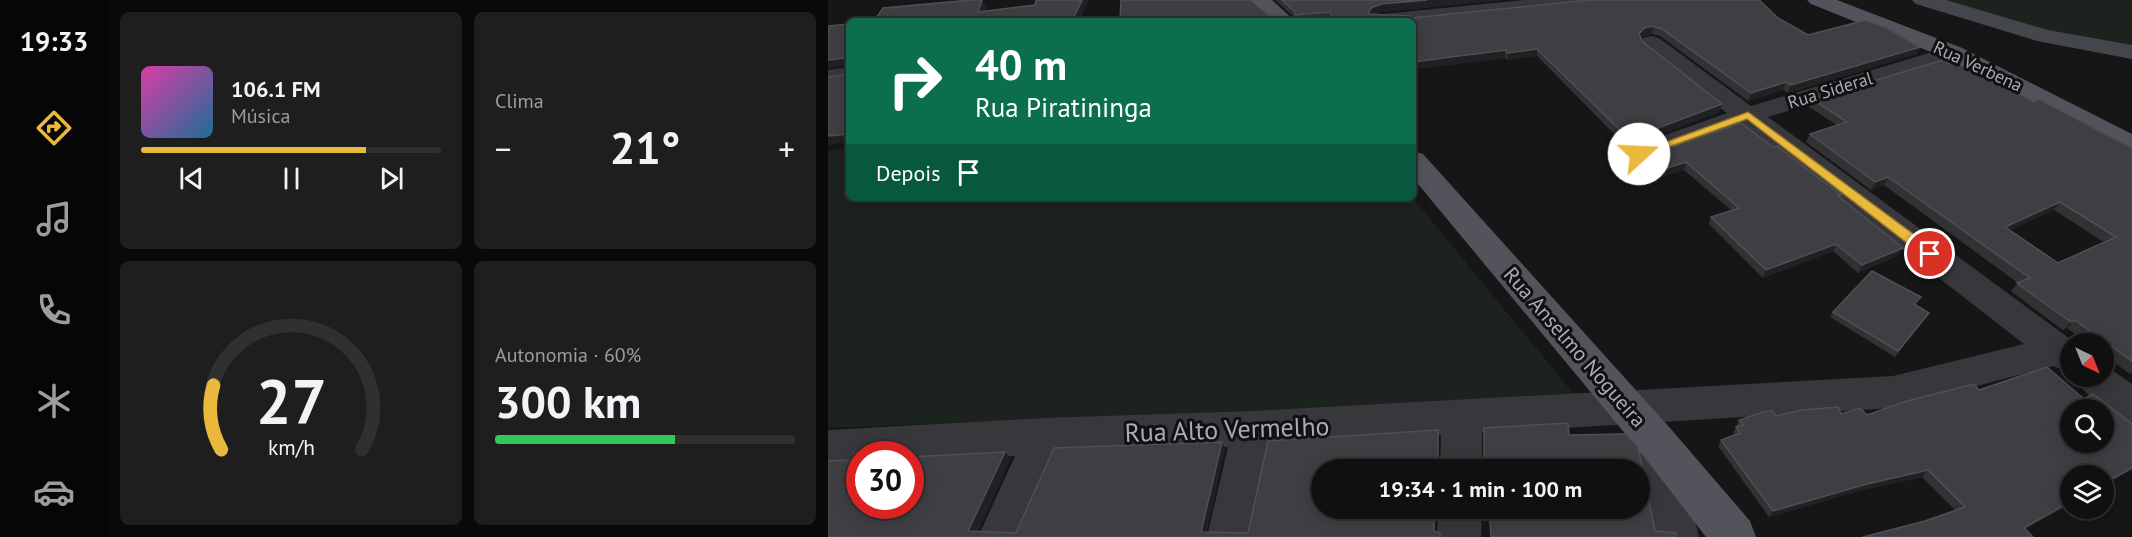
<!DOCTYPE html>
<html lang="pt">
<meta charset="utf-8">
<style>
body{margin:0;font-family:"PT Sans",sans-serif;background:#1e1e1f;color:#f1f3f6;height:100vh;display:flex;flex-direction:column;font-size:22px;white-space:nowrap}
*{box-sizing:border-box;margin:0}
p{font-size:20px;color:#9c9d9f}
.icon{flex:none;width:33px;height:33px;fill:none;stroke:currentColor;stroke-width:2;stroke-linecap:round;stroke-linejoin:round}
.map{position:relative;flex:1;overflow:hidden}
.side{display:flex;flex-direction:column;gap:12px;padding:12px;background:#090909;width:720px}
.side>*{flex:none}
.banner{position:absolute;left:18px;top:18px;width:570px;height:183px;border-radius:9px;box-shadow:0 3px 15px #0003,0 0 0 2px #303031;background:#0b6e4f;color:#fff;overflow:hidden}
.needle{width:39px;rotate:137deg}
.buttons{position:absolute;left:1232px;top:333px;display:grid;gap:12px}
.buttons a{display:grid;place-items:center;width:54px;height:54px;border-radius:50%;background:#101011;box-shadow:0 3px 15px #0003,0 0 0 2px #303031;font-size:30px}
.speed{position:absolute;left:18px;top:441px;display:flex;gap:12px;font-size:30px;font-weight:700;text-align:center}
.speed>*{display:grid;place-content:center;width:78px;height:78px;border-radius:50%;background:#101011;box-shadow:0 3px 15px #0003,0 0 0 2px #303031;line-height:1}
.speed .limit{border:9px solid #d22;background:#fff;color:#111}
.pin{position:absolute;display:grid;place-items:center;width:51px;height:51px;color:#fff;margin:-26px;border:3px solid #fff;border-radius:50%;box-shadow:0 2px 6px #0007}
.me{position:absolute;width:66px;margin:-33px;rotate:70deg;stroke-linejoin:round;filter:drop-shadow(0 0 4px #0008)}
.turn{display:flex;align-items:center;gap:21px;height:126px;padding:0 30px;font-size:27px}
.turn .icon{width:78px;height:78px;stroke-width:2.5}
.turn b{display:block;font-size:42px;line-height:51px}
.then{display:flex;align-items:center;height:57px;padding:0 30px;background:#0003;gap:12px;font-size:22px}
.big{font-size:45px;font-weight:600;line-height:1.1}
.side .widget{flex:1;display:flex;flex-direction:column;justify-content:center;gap:9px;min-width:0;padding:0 21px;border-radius:9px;background:#1e1e1f}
.side .dial{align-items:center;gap:0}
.dial svg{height:156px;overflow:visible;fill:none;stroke:#303031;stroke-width:7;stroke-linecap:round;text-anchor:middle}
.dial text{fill:#f1f3f6;stroke:none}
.song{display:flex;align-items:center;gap:18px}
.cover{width:72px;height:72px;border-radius:9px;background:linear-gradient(135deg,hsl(320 70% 55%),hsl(200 70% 35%))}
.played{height:6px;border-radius:3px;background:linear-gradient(90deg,#e9b93c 75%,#303031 75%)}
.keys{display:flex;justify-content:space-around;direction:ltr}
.heat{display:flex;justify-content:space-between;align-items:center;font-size:33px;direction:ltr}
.charge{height:9px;border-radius:4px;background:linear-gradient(90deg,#34c759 60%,#303031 0)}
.side .tiles{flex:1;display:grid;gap:12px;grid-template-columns:repeat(2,1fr)}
.trip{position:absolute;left:483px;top:459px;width:339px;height:60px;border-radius:30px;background:#101011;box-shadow:0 3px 15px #0003,0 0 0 2px #303031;font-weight:600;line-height:60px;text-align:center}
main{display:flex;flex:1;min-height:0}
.tab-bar{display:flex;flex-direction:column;width:108px;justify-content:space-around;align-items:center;background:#060607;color:#9c9d9f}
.tab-bar .icon{width:42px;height:42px}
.tab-bar .current{color:#e9b93c}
.tab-bar b{font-size:27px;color:#f1f3f6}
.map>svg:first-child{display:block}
.green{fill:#1c221d}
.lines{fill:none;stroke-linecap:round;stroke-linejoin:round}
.street{fill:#37373c;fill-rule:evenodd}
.secondary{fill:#45464c;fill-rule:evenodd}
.primary{fill:#53545b;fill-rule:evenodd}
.wall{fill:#323235;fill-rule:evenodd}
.shaded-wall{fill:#212123}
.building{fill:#3f3f43;stroke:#4f5055;stroke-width:1.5;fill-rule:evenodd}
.route{fill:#e9b93c;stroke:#977827;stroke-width:1.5}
.labels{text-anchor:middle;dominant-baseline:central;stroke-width:6;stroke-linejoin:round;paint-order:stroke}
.far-street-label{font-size:18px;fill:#a8acb7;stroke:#111112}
.street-label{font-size:21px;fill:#a8acb7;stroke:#111112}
.near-street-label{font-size:26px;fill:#a8acb7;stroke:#111112}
</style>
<main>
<nav class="tab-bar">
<b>19:33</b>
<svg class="icon current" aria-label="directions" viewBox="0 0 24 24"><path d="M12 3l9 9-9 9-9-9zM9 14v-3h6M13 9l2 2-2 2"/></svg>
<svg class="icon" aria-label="music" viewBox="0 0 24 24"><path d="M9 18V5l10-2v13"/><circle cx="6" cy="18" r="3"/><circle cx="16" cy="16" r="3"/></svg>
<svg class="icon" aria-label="phone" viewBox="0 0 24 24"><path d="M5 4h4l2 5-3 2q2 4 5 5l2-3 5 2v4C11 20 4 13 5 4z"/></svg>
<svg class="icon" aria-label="climate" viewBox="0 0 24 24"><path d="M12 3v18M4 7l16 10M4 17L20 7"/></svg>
<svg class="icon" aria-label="car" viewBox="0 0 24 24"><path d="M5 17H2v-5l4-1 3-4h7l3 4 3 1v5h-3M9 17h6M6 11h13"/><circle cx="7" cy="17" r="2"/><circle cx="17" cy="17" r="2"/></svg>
</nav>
<section class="side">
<div class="tiles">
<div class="widget">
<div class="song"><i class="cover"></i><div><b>106.1 FM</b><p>Música</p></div></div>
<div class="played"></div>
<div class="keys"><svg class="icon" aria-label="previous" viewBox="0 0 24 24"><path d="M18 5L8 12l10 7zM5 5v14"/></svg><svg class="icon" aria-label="pause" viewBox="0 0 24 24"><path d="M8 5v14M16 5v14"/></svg><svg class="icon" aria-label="next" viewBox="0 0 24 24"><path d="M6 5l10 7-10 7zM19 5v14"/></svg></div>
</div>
<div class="widget"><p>Clima</p>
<div class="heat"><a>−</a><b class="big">21°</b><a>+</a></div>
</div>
<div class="widget dial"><svg viewBox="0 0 100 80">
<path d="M14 69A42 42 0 1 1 86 69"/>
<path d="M14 69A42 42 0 0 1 10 36" stroke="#e9b93c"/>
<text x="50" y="56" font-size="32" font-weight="700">27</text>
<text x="50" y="72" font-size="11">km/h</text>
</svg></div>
<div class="widget"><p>Autonomia · 60%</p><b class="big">300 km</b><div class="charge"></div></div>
</div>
</section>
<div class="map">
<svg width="1304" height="537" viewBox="0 0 1304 537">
<rect width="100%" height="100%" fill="#161617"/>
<g class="green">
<path d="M1107,0H1304V47L1247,38Z"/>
<path d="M21,148V198H585L749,398L0,428V151Z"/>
</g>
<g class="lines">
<g class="street">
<path d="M696,0H769L765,4L758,6L585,24V21H543L546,16L554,14Z"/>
<path d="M823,36L831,38L923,106L1118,48L1126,46L1134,48L1138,53L1134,58L940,117L1249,344H1242V373L1225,366L1065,408L654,433V470H612L613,435L441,446L423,537H379L400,447L230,453L195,537H150L187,456L82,462V454H32V465L0,466V430L217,418L424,411L1065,376L1196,344L915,126L821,160L811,162L801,160L797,154L801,148L899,113L815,48L812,43L815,38Z"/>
<path d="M21,67V81L0,84V70Z"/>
<path d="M1275,364L1304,384V423C1283,415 1257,397 1246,376H1275Z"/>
<path d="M828,423L842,428L848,441L871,537H827L808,441L814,428Z"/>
<path d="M610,508H654L653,537H609Z"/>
</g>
<path class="secondary" d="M1084,0H1118L1220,30L1304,45V59L1209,41L1088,4Z"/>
<g class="primary">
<path d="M420,0H444L467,21H443Z"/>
<path d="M979,0H1009L1134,48L1304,134V153L1294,151L1118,58L983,4Z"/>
<path d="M585,151L595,154L842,428L922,521L928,537H878L814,454L585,178Z"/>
</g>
</g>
<g class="wall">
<path d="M447,0H673L554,12L546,14L583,18H950L980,35L1092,47L1089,54L960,93L955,90L920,101L832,36L824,34L814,36L813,38L815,42L892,112L799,147L709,56L679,60L677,58L585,69V21H504V20L468,21V19Z"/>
<path d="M440,15L460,16L461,21H292Z"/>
<path d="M1183,92L1304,148V373L1302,374L1275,354V344H1260L1239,328L1235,330L1209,311L1183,291L1190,283L1056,185L1043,190L978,142L982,134L1009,125L981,107L984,99ZM1226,210L1276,242L1230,263L1182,230Z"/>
<path d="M913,123L1012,197L1071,255L1030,273L1005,251L935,278L881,224L883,217L903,210L856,170L832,177L817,163L818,156Z"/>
<path d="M1087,305L1101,313L1067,357L1002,317L1005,312Z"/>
<path d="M1151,390L1256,399L1304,424V469L1275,486L1242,476V504L1197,529L1097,521L1128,511L1094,477L1034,490L941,517L890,446L893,440L906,435L905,433L911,420L948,416L1013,414L1039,415Z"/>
</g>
<g class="shaded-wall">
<path d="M154,0H155L159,6L154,19L150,12Z"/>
<path d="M254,0H261L251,21H244Z"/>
<path d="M599,0H673L554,12L544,15L540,14L543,8L553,4Z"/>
<path d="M825,26L824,34L814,36L810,42L811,34L816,28Z"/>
<path d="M1092,47L1089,54L960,93L963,85Z"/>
<path d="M709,49V56L679,60V53Z"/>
<path d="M678,50L677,58L585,69V62Z"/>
<path d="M17,58L21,65L0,68V60Z"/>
<path d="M958,82L955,90L920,101L923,93Z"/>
<path d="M894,104L892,112L799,147L801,139Z"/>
<path d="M21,134V142L0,145V136Z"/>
<path d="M858,162L856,170L832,177L834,170Z"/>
<path d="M1060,177L1056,185L1043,190L1047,182Z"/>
<path d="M1232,202L1226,210L1172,235L1177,227Z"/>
<path d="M1008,244L1005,251L935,278L938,270Z"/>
<path d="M1075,248L1071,255L1030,273L1034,265Z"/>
<path d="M1247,320L1239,328L1235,330L1243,322Z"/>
<path d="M394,442L397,449L378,537L373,532Z"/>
<path d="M177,452L183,458L148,537L140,531Z"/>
<path d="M1304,468V469L1275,486V484Z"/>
<path d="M1100,470L1094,477L1034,490L941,517L945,511L1039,484Z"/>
<path d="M1242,502V504L1188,534L1196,528Z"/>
</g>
<g class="building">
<path d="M143,0H154L150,12L207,5L208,0H254L244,21H46L55,8Z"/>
<path d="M293,0H423L440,15L460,16L440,17L444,21H292Z"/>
<path d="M454,0H599L553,4L543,8L540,14L582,16L583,18L762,0H931L950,18L980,35L1038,20L1059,28L1092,47L963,85L958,82L923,93L834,29L825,26L816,28L811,34L815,42L894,104L801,139L709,49L679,53L678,50L585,62V21H506L502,12L467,15V12Z"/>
<path d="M21,24V134L0,136V77L17,75V58L0,60V26Z"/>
<path d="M1115,60L1121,63L1124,60L1183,92L1186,91L1206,102L1211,99L1304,148V361L1247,320L1243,322L1216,303L1189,283L1202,278L1060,177L1047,182L982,134L1019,122L984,99ZM1232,202L1288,237L1230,263L1177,227Z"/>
<path d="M913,123L945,147L949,146L1013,195L1010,196L1075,248L1034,265L1008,244L938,270L883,217L911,208L858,162L834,170L818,156Z"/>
<path d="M1044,271L1093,297L1086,304L1101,313L1070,351L1005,312Z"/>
<path d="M1219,367L1256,399L1265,394L1304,424V468L1275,484V476H1242V502L1196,528L1205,537H1035L1097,521L1137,507L1100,470L1039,484L945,511L893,440L912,433L908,427L915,425L911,420L935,412L944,411L948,416L974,410L1010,407L1013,414L1032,408L1039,415L1079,401L1146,384L1151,390ZM1242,410H1275V442H1242Z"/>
<path d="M740,423L741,435L798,434L810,447L827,531L848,533V537H663L661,508H812V470H494V508H607L606,531L612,533V537H0V461L23,460L26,453L72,452L73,454H32V506H82V457L177,452L140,531L188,533L226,448L394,442L373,532L420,533L440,441L610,430V465H654L656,463V428Z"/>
</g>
<path class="route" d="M920,112L1107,250L1109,254L1107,257H1097L919,119L815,156H807L805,154Z"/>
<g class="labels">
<g class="far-street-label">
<text transform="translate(1150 66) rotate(25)">Rua Verbena</text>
<text transform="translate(1002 90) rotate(-17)">Rua Sideral</text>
</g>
<g class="street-label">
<text transform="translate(747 347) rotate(49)">Rua Anselmo Nogueira</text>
</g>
<g class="near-street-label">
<text transform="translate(399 429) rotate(-2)">Rua Alto Vermelho</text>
</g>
</g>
</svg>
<div class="buttons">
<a><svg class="needle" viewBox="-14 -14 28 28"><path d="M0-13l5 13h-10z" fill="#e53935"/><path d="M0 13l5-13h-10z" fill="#9c9d9f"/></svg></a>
<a><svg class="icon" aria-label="search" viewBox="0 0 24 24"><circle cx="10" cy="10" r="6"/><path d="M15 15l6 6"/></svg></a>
<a><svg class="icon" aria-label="layers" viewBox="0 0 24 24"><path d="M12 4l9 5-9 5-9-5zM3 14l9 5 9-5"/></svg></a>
</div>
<div class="speed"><div class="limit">30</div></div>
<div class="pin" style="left:1102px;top:254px;background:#d93025"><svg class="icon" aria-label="arrive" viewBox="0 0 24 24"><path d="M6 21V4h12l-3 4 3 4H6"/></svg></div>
<svg class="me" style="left:811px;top:154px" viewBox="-20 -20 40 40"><circle r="19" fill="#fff"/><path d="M0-13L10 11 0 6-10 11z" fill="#e9b93c"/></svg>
<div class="trip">19:34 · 1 min · 100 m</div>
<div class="banner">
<div class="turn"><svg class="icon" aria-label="right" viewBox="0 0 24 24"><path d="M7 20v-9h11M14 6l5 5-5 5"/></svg><div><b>40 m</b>Rua Piratininga</div></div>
<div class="then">Depois<svg class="icon" aria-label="arrive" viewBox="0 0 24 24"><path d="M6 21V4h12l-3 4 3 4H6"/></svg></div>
</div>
</div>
</main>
